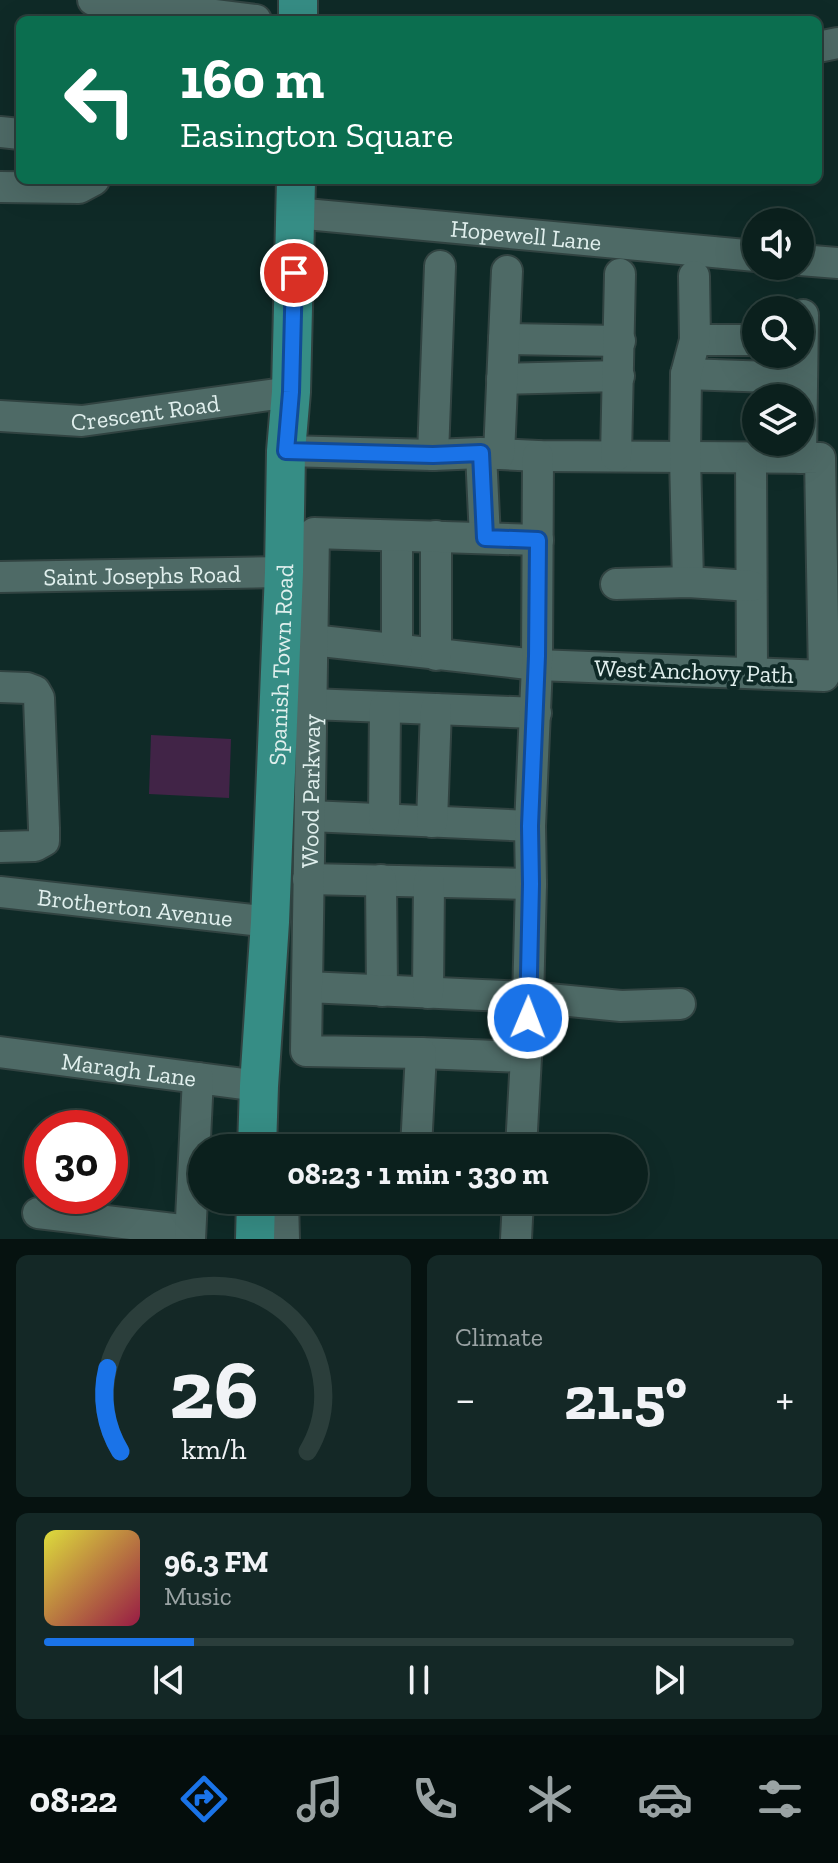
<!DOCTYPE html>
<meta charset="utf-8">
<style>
body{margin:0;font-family:"Zilla Slab",serif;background:#142826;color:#f1f3f6;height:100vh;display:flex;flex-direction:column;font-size:30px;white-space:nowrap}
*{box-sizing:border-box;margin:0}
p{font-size:26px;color:#9aa3a4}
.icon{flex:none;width:44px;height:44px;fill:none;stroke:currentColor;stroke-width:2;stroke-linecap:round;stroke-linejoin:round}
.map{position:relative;height:1239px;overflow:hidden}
.drawer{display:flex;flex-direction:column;gap:16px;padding:16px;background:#061210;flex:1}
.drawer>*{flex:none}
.banner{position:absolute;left:16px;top:16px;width:806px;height:168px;border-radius:12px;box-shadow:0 8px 32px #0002,0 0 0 2px #2b3e3b;background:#0b6e4f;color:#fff;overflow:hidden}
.tools{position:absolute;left:742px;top:208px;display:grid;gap:16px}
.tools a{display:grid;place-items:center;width:72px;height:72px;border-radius:50%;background:#0b201d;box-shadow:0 8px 32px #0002,0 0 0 2px #2b3e3b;font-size:40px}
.speed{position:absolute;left:24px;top:1110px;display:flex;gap:16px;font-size:40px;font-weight:700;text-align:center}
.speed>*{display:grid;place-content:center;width:104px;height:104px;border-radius:50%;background:#0b201d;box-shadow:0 8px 32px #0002,0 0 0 2px #2b3e3b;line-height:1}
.speed .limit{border:12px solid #d22;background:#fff;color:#111}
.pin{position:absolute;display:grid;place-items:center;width:68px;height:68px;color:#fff;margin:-34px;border:4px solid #fff;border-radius:50%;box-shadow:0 2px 8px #0007}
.me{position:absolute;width:88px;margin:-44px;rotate:1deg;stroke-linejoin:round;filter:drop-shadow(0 0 6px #0008)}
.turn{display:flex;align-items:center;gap:28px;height:168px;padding:0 32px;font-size:36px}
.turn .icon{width:104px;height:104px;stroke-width:2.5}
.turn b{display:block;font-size:56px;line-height:68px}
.big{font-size:60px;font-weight:700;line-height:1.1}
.drawer .widget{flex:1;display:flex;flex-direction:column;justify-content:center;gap:12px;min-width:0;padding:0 28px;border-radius:12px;background:#142826}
.drawer .dial{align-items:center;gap:0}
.dial svg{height:208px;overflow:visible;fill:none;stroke:#2b3e3b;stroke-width:7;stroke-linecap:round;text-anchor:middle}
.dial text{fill:#f1f3f6;stroke:none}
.song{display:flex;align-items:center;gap:24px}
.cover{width:96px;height:96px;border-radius:12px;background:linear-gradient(135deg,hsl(60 70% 55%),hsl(340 70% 35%))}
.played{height:8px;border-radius:4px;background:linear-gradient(90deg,#1a73e8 20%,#2b3e3b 20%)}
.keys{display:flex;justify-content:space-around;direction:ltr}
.heat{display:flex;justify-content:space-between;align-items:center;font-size:44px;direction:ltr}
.drawer .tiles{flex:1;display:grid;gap:16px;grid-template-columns:1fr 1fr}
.widget:last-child{grid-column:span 2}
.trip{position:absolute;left:188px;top:1134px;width:460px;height:80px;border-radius:40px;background:#0b201d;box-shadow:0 8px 32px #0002,0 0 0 2px #2b3e3b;font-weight:700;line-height:80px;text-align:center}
.tab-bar{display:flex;height:128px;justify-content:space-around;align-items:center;background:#040d0c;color:#9aa3a4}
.tab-bar .icon{width:56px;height:56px}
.tab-bar .current{color:#1a73e8}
.tab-bar b{font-size:36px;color:#f1f3f6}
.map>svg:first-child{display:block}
.green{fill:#412447}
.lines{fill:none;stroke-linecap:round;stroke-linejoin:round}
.minor-casing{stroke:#314341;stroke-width:34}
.major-casing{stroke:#314341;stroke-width:42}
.minor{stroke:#4e6a66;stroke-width:30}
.major{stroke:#368d85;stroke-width:38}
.route-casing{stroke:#114b97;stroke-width:20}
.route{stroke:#1a73e8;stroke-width:14}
.labels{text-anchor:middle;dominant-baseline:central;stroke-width:8;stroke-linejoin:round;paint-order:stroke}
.street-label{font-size:24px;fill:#e0efed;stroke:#0f2a27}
</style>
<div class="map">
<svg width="838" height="1239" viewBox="0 0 838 1239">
<rect width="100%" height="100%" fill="#0f2a27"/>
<path class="green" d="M151,735L231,739L229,798L149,794Z"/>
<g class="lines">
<g class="minor-casing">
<g id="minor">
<path d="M93,0L256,20"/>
<path d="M818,47L838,43"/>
<path d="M0,132L20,134"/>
<path d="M0,187L79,188L94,180"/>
<path id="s1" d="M295,213L756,256"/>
<path d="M800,260L838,263"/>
<path d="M504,339L620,341"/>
<path d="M695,340H756"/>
<path d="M686,374L802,378"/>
<path d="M502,379L619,376"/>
<path id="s2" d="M0,416L82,421L291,392"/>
<path d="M286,451L433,455L481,453L538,456L820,458L824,676L537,665L312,640"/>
<path d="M481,453L485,538"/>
<path d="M499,454L507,271"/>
<path d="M433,455L440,266"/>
<path d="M616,456L620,274"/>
<path d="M751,458L752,673"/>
<path d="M801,458L803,315"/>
<path d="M436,536V655"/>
<path id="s3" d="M0,577L284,572"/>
<path d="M688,582L685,457L686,374L695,340L694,276"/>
<path d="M616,584L688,582L751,586"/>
<path d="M397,649V537"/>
<path d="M0,687L27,688L35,691L39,698L44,828V841L35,846L0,847"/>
<path d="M311,704L536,713"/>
<path d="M310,816L530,826"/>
<path d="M384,819L385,707"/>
<path d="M432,822L436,709"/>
<path d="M308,879L531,884"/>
<path d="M381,880L382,991"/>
<path id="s4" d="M0,892L270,922"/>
<path d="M307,987L528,997L621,1006L680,1004"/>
<path d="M428,993L429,882"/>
<path id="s5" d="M0,1052L259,1086"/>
<path d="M421,1053L526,1057"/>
<path id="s6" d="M416,1148L421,1053L306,1051L314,533L538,540"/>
<path d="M521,1148L527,1039L531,884L530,826L537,665L538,456"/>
<path d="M283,1200L284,1239"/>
<path d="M38,1213L190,1231"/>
<path d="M190,1239L198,1078"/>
<path d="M516,1239L518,1200"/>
</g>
</g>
<g class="major-casing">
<g id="major">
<path d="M298,20V0"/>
<path id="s7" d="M257,1148L259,1086L270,922L284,572L286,451L291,392L296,180"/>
<path d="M255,1239L256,1200"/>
</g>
</g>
<use href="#minor" class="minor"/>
<use href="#major" class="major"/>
</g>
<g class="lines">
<g class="route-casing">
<path id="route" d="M294,273L291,392L286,451L433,455L481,453L485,538L538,540L537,656L530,826L531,884L528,1018"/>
</g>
<use href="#route" class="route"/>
</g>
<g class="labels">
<g class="street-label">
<text stroke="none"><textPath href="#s1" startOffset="232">Hopewell Lane</textPath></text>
<text stroke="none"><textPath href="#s2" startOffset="146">Crescent Road</textPath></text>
<text stroke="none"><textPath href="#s3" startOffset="142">Saint Josephs Road</textPath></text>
<text stroke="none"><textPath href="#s7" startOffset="484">Spanish Town Road</textPath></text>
<text transform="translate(694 671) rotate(2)">West Anchovy Path</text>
<text stroke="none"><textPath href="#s6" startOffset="470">Wood Parkway</textPath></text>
<text stroke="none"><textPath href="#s4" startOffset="136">Brotherton Avenue</textPath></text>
<text stroke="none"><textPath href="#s5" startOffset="130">Maragh Lane</textPath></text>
</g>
</g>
</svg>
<div class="tools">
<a><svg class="icon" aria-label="sound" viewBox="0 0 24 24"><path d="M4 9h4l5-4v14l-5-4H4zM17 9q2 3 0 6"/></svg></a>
<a><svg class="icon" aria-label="search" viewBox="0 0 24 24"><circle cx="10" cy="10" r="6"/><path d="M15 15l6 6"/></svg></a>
<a><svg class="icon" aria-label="layers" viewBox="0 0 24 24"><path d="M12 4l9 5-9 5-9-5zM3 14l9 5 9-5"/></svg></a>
</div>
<div class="speed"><div class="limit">30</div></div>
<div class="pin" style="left:294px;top:273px;background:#d93025"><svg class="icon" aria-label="arrive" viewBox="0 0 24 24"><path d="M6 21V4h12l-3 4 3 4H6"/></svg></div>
<svg class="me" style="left:528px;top:1018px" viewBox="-20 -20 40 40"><circle r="17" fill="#1a73e8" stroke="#fff" stroke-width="3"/><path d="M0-11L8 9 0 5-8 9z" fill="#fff"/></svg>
<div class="trip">08:23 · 1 min · 330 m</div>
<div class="banner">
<div class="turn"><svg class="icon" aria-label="left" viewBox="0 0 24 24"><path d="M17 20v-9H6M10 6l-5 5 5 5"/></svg><div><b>160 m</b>Easington Square</div></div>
</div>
</div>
<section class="drawer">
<div class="tiles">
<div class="widget dial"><svg viewBox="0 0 100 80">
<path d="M14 69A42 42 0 1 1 86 69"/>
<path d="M14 69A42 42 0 0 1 9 37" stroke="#1a73e8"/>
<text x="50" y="56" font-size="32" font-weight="700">26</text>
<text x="50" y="72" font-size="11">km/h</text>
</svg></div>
<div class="widget"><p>Climate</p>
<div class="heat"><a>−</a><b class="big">21.5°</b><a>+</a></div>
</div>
<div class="widget">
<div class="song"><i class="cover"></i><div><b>96.3 FM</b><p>Music</p></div></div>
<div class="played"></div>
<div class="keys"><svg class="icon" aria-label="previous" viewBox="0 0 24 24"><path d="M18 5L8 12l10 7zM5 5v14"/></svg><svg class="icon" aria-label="pause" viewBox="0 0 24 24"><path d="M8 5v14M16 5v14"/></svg><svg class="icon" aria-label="next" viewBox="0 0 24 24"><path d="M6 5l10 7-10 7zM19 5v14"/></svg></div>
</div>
</div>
</section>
<nav class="tab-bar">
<b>08:22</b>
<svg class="icon current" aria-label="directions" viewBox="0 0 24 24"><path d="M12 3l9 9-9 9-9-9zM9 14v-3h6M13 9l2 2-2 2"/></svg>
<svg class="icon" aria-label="music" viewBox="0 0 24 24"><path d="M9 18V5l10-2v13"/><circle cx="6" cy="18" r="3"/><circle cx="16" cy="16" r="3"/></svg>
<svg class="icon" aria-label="phone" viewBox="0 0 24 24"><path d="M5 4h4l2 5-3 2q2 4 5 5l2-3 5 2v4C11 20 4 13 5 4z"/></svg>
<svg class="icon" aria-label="climate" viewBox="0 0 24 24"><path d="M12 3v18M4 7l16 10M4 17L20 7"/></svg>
<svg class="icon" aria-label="car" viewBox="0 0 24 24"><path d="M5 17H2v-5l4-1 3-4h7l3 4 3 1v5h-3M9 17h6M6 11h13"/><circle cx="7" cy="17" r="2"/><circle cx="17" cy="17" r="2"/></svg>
<svg class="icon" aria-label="filters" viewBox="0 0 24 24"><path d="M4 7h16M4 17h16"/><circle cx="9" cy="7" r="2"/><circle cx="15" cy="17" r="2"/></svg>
</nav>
